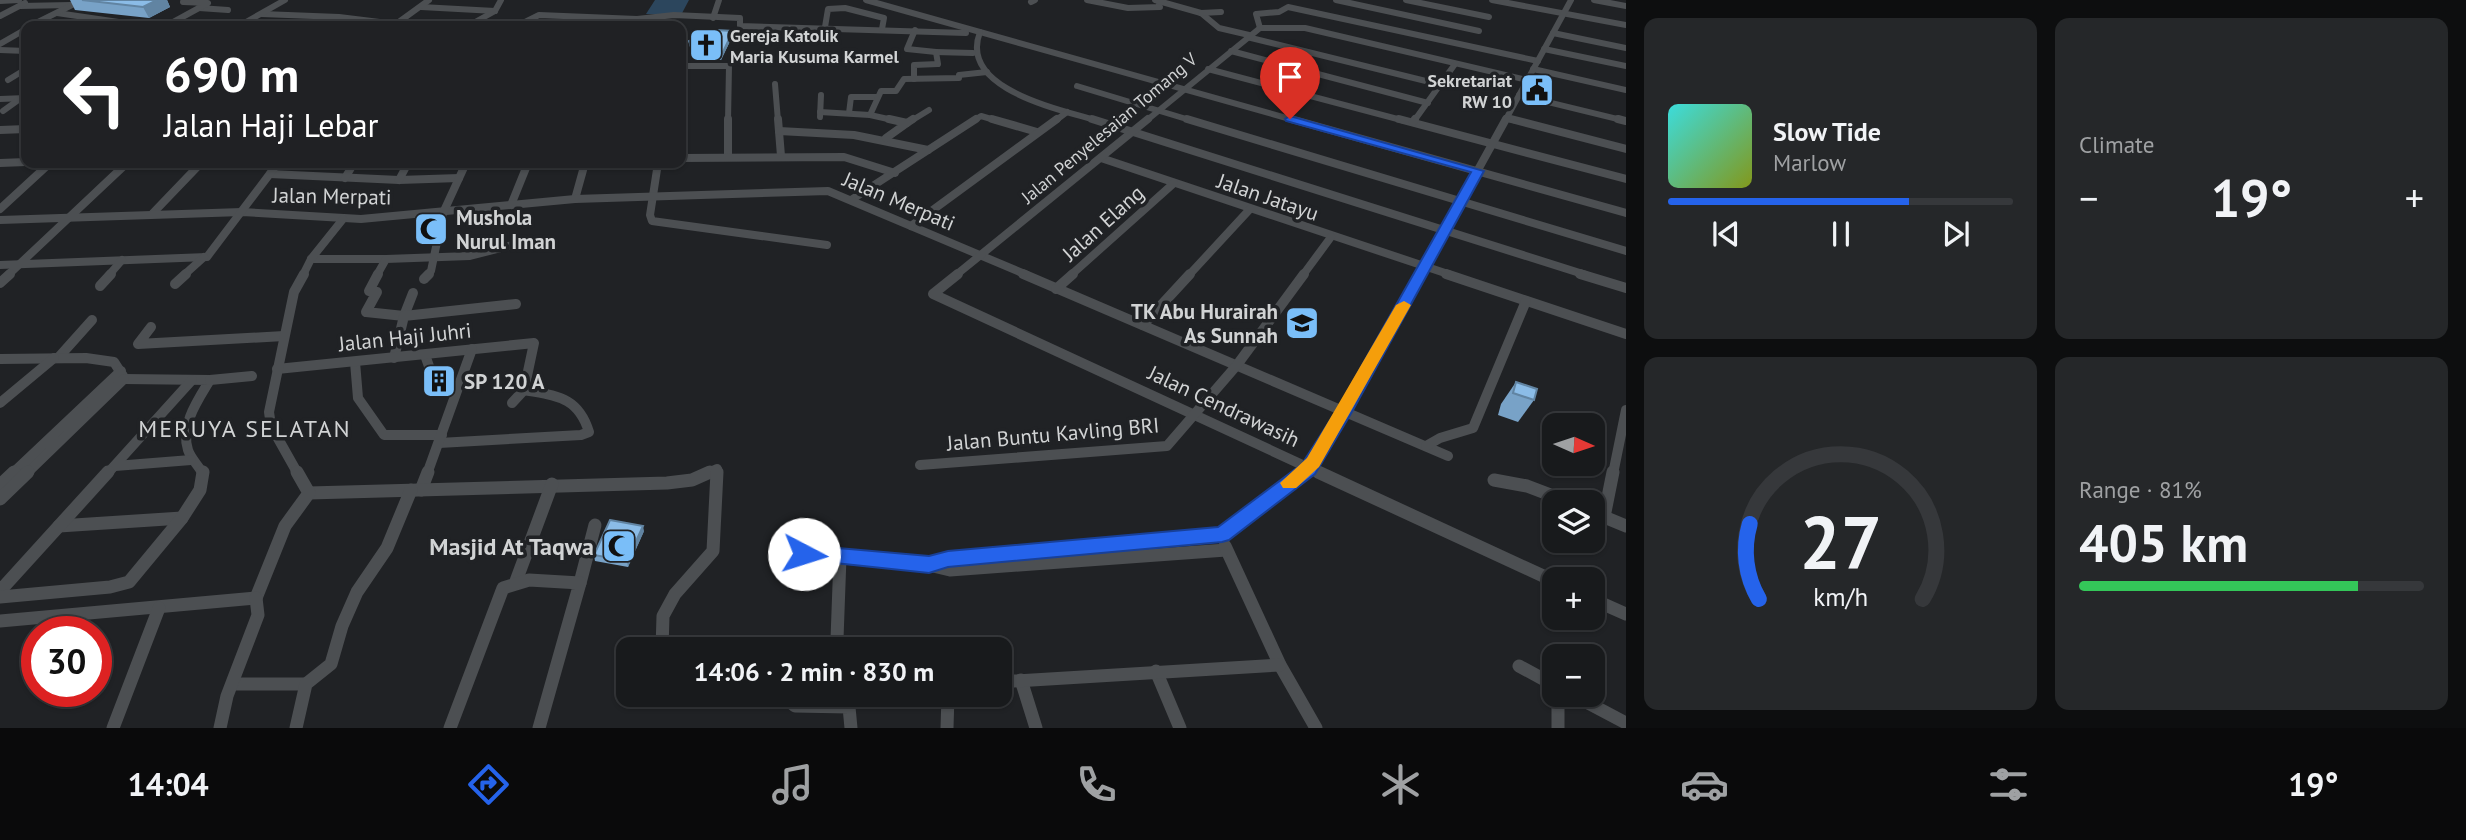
<!DOCTYPE html>
<meta charset="utf-8">
<style>
body{margin:0;font-family:"PT Sans",sans-serif;background:#252729;color:#f1f3f6;height:100vh;display:flex;flex-direction:column;font-size:26px;white-space:nowrap}
*{box-sizing:border-box;margin:0}
p{font-size:23px;color:#9fa1a3}
.icon{flex:none;width:38px;height:38px;fill:none;stroke:currentColor;stroke-width:2;stroke-linecap:round;stroke-linejoin:round}
.map{position:relative;flex:1;overflow:hidden}
.drawer{display:flex;flex-direction:column;gap:18px;padding:18px;background:#0d0e0f;width:840px}
.drawer>*{flex:none}
.banner{position:absolute;left:21px;top:21px;width:665px;height:147px;border-radius:14px;box-shadow:0 2px 5px #0004,0 0 0 2px #36383b;background:#202124;color:#fff;overflow:hidden}
.needle{width:46px;rotate:93deg}
.buttons{position:absolute;left:1542px;top:413px;display:grid;gap:14px}
.buttons a{display:grid;place-items:center;width:63px;height:63px;border-radius:14px;background:#181a1c;box-shadow:0 2px 5px #0004,0 0 0 2px #36383b;font-size:35px}
.speed{position:absolute;left:21px;top:616px;display:flex;gap:14px;font-size:35px;font-weight:700;text-align:center}
.speed>*{display:grid;place-content:center;width:91px;height:91px;border-radius:50%;background:#181a1c;box-shadow:0 2px 5px #0004,0 0 0 2px #36383b;line-height:1}
.speed .limit{border:10px solid #d22;background:#fff;color:#111}
.pin{position:absolute;display:grid;place-items:center;width:60px;height:60px;color:#fff;margin:-72px -30px;border-radius:50% 50% 50% 0;rotate:-45deg;box-shadow:0 0 7px #0007}
.pin .icon{rotate:45deg}
.me{position:absolute;width:77px;margin:-38px;rotate:95deg;stroke-linejoin:round;filter:drop-shadow(0 0 5px #0008)}
.turn{display:flex;align-items:center;gap:24px;height:147px;padding:0 28px;font-size:32px}
.turn .icon{width:91px;height:91px;stroke-width:2.5}
.turn b{display:block;font-size:49px;line-height:60px}
.big{font-size:52px;font-weight:700;line-height:1.1}
.drawer .widget{flex:1;display:flex;flex-direction:column;justify-content:center;gap:10px;min-width:0;padding:0 24px;border-radius:14px;background:#252729}
.drawer .dial{align-items:center;gap:0}
.dial svg{height:182px;overflow:visible;fill:none;stroke:#36383b;stroke-width:7;stroke-linecap:round;text-anchor:middle}
.dial text{fill:#f1f3f6;stroke:none}
.song{display:flex;align-items:center;gap:21px}
.cover{width:84px;height:84px;border-radius:10px;background:linear-gradient(135deg,hsl(180 70% 55%),hsl(70 70% 35%))}
.played{height:7px;border-radius:4px;background:linear-gradient(90deg,#2563eb 70%,#36383b 70%)}
.keys{display:flex;justify-content:space-around;direction:ltr}
.heat{display:flex;justify-content:space-between;align-items:center;font-size:38px;direction:ltr}
.charge{height:10px;border-radius:5px;background:linear-gradient(90deg,#34c759 81%,#36383b 0)}
.drawer .tiles{flex:1;display:grid;gap:18px;grid-template-columns:repeat(2,1fr)}
.trip{position:absolute;left:616px;top:637px;width:396px;height:70px;border-radius:14px;background:#181a1c;box-shadow:0 2px 5px #0004,0 0 0 2px #36383b;font-weight:700;line-height:70px;text-align:center}
.tabs{display:flex;height:112px;justify-content:space-around;align-items:center;background:#0a0a0b;color:#9fa1a3}
.tabs .icon{width:49px;height:49px}
.tabs .on{color:#2563eb}
.tabs b{font-size:32px;color:#f1f3f6}
main{display:flex;flex:1;min-height:0}
.map>svg:first-child{display:block}
.green{fill:#2c465d}
.lines{fill:none;stroke-linecap:round;stroke-linejoin:round}
.minor-far3{stroke:#4c4f52;stroke-width:6}
.minor-far2{stroke:#4c4f52;stroke-width:8}
.minor-far1{stroke:#4c4f52;stroke-width:10}
.minor{stroke:#4c4f52;stroke-width:13}
.wall{fill:#78a2c7}
.shaded-wall{fill:#6184a2}
.building{fill:#8bbce7;stroke:#6184a2;stroke-width:2}
.route{fill:#2563eb;stroke:#184099;stroke-width:2}
.slow{fill:#f59e0b}
.labels{text-anchor:middle;dominant-baseline:central;stroke-width:7;stroke-linejoin:round;paint-order:stroke}
.far-poi-label{font-size:18px;font-weight:bold;fill:#d1d3d4;stroke:#202225;text-anchor:start}
.far-street-label{font-size:18px;fill:#d1d3d4;stroke:#202225}
.street-label{font-size:21px;fill:#d1d3d4;stroke:#202225}
.poi-label{font-size:21px;font-weight:bold;fill:#d1d3d4;stroke:#202225;text-anchor:start}
.quarter-label{font-size:24px;letter-spacing:2px;fill:#d1d3d4;stroke:#202225}
.near-poi-label{font-size:24px;font-weight:bold;fill:#d1d3d4;stroke:#202225;text-anchor:end}
</style>
<main>
<div class="map">
<svg width="1626" height="728" viewBox="0 0 1626 728">
<rect width="100%" height="100%" fill="#202225"/>
<path class="green" d="M655,0H689L681,15L646,14Z"/>
<g class="lines">
<g class="minor-far3">
<path d="M866,0L1297,121"/>
<path d="M1087,0L1128,8L1160,7L1159,5"/>
<path d="M1155,0L1201,13L1219,28L1249,35"/>
<path d="M1336,0L1479,31"/>
<path d="M1406,0L1489,17"/>
<path d="M1492,0L1626,25"/>
<path d="M1594,0L1626,6"/>
<path d="M0,1L19,0"/>
<path d="M1031,2L1035,0"/>
<path d="M20,6L71,5"/>
<path d="M421,7L495,11"/>
<path d="M199,8L228,10"/>
<path d="M57,13L146,26"/>
<path d="M1201,13L1221,12"/>
<path d="M262,14L339,17L396,24"/>
<path d="M0,16L25,3"/>
<path d="M713,18L719,0"/>
<path d="M637,19L674,15L740,18V26L966,33"/>
<path d="M30,26L82,0"/>
<path d="M166,26L208,3L183,2"/>
<path d="M239,26L285,0"/>
<path d="M412,26L396,24L429,0"/>
<path d="M468,26L495,11L501,0"/>
<path d="M517,26L539,15L637,19L639,26"/>
<path d="M825,27L828,9L845,8L884,18L882,29"/>
<path d="M1260,28L1256,14L1279,12L1288,7L1538,61"/>
<path d="M1260,28H1305L1527,80"/>
<path d="M980,32C958,89 1059,109 1098,121"/>
<path d="M1553,33L1626,48"/>
<path d="M1247,37L1442,85"/>
<path d="M0,44L26,29"/>
<path d="M1544,49L1626,66"/>
<path d="M0,50L26,51"/>
<path d="M1231,51L1428,103"/>
<path d="M935,52L973,53"/>
<path d="M681,66H729L728,121"/>
<path d="M1208,69L1405,121"/>
<path d="M1533,69L1626,90"/>
<path d="M914,79V65L938,64L936,52L907,49L915,30"/>
<path d="M8,80L26,69"/>
<path d="M775,84L778,121"/>
<path d="M1077,86L1193,121"/>
<path d="M1519,95L1626,121"/>
<path d="M0,99L26,98"/>
<path d="M3,111L21,98"/>
<path d="M820,112L870,115L897,121"/>
<path d="M849,113L851,97H877"/>
<path d="M870,115L881,91H896L904,79L959,78V75L987,72"/>
<path d="M820,117L821,95"/>
<path d="M1506,118L1517,121"/>
<path d="M911,121L929,110"/>
<path d="M973,121L981,116L998,121"/>
<path d="M1055,121L1067,112"/>
<path d="M1146,121L1260,28"/>
<path d="M1414,121L1455,64"/>
<path d="M1505,121L1571,0"/>
</g>
<g class="minor-far2">
<path d="M778,119L781,156"/>
<path d="M992,119L1037,132"/>
<path d="M1092,119L1586,275"/>
<path d="M1187,119L1626,251"/>
<path d="M1291,119L1626,213"/>
<path d="M1399,119L1626,179"/>
<path d="M1511,119L1626,149"/>
<path d="M1618,119L1626,121"/>
<path d="M1413,122L1415,119"/>
<path d="M907,123L913,119"/>
<path d="M0,130L26,129"/>
<path d="M779,131L854,135L928,150"/>
<path d="M886,138L907,123L889,119"/>
<path d="M728,157V119"/>
<path d="M681,158L844,157L895,173"/>
<path d="M1101,158L1451,275"/>
<path d="M0,163L26,162"/>
<path d="M658,163L650,215L652,221L827,245"/>
<path d="M270,174L399,180L459,178"/>
<path d="M345,178L354,163"/>
<path d="M399,180L408,163"/>
<path d="M575,199L585,163"/>
<path d="M851,200L976,119"/>
<path d="M511,205L528,163"/>
<path d="M0,209L50,163"/>
<path d="M153,213L201,163"/>
<path d="M0,220L242,212L361,219L575,199L828,191L1027,275"/>
<path d="M911,226L1057,119"/>
<path d="M311,259H386"/>
<path d="M0,265L207,257L278,163"/>
<path d="M8,275L127,163"/>
<path d="M109,275L122,260"/>
<path d="M184,275L204,257"/>
<path d="M303,275L311,259L343,219"/>
<path d="M377,275L386,259L470,256L520,243L548,240"/>
<path d="M427,275L431,271L443,213L466,163"/>
<path d="M956,275L1148,119"/>
<path d="M1071,275L1174,183"/>
<path d="M1189,275L1250,209"/>
<path d="M1303,275L1331,237"/>
<path d="M1420,275L1506,119"/>
</g>
<g class="minor-far1">
<path d="M378,274L369,291L377,292L366,312L404,316L413,293"/>
<path d="M958,274L933,294L1322,474"/>
<path d="M1023,274L1448,456"/>
<path d="M1446,274L1626,334"/>
<path d="M1580,274L1626,288"/>
<path d="M424,279L429,274"/>
<path d="M0,283L10,274"/>
<path d="M175,284L186,274"/>
<path d="M100,286L111,274"/>
<path d="M1056,289L1073,274"/>
<path d="M1143,325L1190,274"/>
<path d="M151,327L138,344L284,336"/>
<path d="M425,355L436,386L459,387"/>
<path d="M58,358L92,320"/>
<path d="M394,358L404,316L516,304"/>
<path d="M0,359L86,358L114,362L123,376"/>
<path d="M355,362L358,398L384,435H442"/>
<path d="M277,369L534,343L524,390L512,403"/>
<path d="M124,379L210,380C198,400 180,425 188,450C191,459 199,466 203,474"/>
<path d="M210,380L252,376"/>
<path d="M0,403L54,358"/>
<path d="M439,443L581,435L589,432C578,396 556,396 524,390"/>
<path d="M1426,446L1440,438L1473,428L1526,301"/>
<path d="M920,465L1167,446L1237,365L1304,274"/>
<path d="M115,466L191,460"/>
<path d="M12,474L121,371"/>
<path d="M26,474L124,379"/>
<path d="M107,474L192,380"/>
<path d="M298,474L271,426L269,412L294,292L304,274"/>
<path d="M427,474L472,349"/>
<path d="M706,474L717,469V474"/>
<path d="M1303,474L1309,469L1421,274"/>
<path d="M1613,474L1626,410"/>
</g>
<g class="minor">
<path d="M1318,472L1554,581"/>
<path d="M1494,480L1527,486L1569,502"/>
<path d="M0,485L14,472"/>
<path d="M421,490L428,472"/>
<path d="M309,493L667,483L692,480L710,472"/>
<path d="M0,499L28,472"/>
<path d="M1592,512L1626,526"/>
<path d="M1604,517L1613,472"/>
<path d="M59,526L182,518"/>
<path d="M806,526V555L929,565L950,570L1226,550"/>
<path d="M1225,546L1280,665L1316,728"/>
<path d="M929,565L948,559L1222,534L1305,472"/>
<path d="M516,581L552,484"/>
<path d="M580,583L595,525"/>
<path d="M0,591L108,472"/>
<path d="M0,597L110,587L129,582L182,518L200,490L203,472"/>
<path d="M256,598L285,526L309,493L297,472"/>
<path d="M1592,599L1626,614"/>
<path d="M0,621L256,598"/>
<path d="M662,649L663,616L675,594L713,551L717,472"/>
<path d="M803,649L808,645L832,644L837,639L840,557"/>
<path d="M1519,666L1554,685"/>
<path d="M1156,671L1180,728"/>
<path d="M1021,680L1036,728"/>
<path d="M999,682L1280,665"/>
<path d="M233,684H306"/>
<path d="M791,695L790,702L795,706L849,707L851,728"/>
<path d="M1558,695V728"/>
<path d="M1573,695L1626,723"/>
<path d="M113,728L159,608"/>
<path d="M220,728L227,696L258,615L256,598"/>
<path d="M296,728L306,684L331,664L342,626L357,592L387,548L411,490"/>
<path d="M450,728L503,588L529,580L580,583L539,728"/>
<path d="M947,728L948,695"/>
</g>
</g>
<g class="wall">
<path d="M70,0H167L170,7L149,18L75,10Z"/>
<path d="M733,35L721,60L693,54L689,45V41Z"/>
<path d="M1516,382L1534,400L1518,422L1498,415L1501,404Z"/>
<path d="M644,531L628,567L595,561L594,555Z"/>
</g>
<g class="shaded-wall">
<path d="M157,0H167L170,7L149,18L143,7Z"/>
<path d="M733,31V35L721,60V56Z"/>
<path d="M643,526L644,531L628,567L627,561Z"/>
</g>
<g class="building">
<path d="M82,0H157L143,7Z"/>
<path d="M715,30L733,31L721,56L692,49L689,41Z"/>
<path d="M1516,382L1537,389L1534,400L1513,393Z"/>
<path d="M610,520L643,526L627,561L594,555Z"/>
</g>
<path class="route" d="M1290,116L1484,171L1353,410L1315,474L1229,540L1222,542L948,567L929,573L797,559L795,554L797,548L804,545L929,556L948,551L1218,527L1302,464L1338,408L1471,172L1286,121L1285,119Z"/>
<path class="slow" d="M1404,301L1411,305L1319,467L1296,488H1283L1280,483L1307,458L1396,305Z"/>
<defs>
<g id="church-square" transform="scale(1.75)"><rect x="-9" y="-9" width="18" height="18" rx="4" fill="#7abef8" stroke="#202225"/><path d="M-1.2-6h2.4v3.5h3.3v2.4h-3.3V6h-2.4V-.1h-3.3v-2.4h3.3Z" fill="#111"/></g>
<g id="civic-square" transform="scale(1.75)"><rect x="-9" y="-9" width="18" height="18" rx="4" fill="#7abef8" stroke="#202225"/><path d="M-.6-6.5H3V-4.5H.6V-3L4-1V1h2V6H-6V1h2V-1L-.6-3ZM-1.2 2.5V6h2.4V2.5Z" fill="#111"/></g>
<g id="mosque-square" transform="scale(1.75)"><rect x="-9" y="-9" width="18" height="18" rx="4" fill="#7abef8" stroke="#202225"/><path d="M3.5-4.9A6 6 0 1 0 3.5 4.9A5 5 0 1 1 3.5-4.9Z" fill="#111"/></g>
<g id="school-square" transform="scale(1.75)"><rect x="-9" y="-9" width="18" height="18" rx="4" fill="#7abef8" stroke="#202225"/><path d="M0-5L7-2L0 1L-7-2ZM-4 1L0 2.5L4 1V4Q0 6-4 4Z" fill="#111"/></g>
<g id="building-square" transform="scale(1.75)"><rect x="-9" y="-9" width="18" height="18" rx="4" fill="#7abef8" stroke="#202225"/><path d="M-4-6H4V6H1V3H-1V6H-4ZM-2.5-4.3h1.7v1.8h-1.7ZM.8-4.3h1.7v1.8H.8ZM-2.5-1h1.7V.8h-1.7ZM.8-1h1.7V.8H.8Z" fill="#111"/></g>
</defs>
<g fill-rule="evenodd">
<use href="#church-square" x="706" y="45"/>
<use href="#civic-square" x="1537" y="90"/>
<use href="#mosque-square" x="431" y="229"/>
<use href="#school-square" x="1302" y="323"/>
<use href="#building-square" x="439" y="381"/>
<use href="#mosque-square" x="619" y="546"/>
</g>
<g class="labels">
<g class="far-poi-label">
<text x="730" y="35">Gereja Katolik<tspan x="730" dy="21">Maria Kusuma Karmel</tspan></text>
<text x="1512" y="80" text-anchor="end">Sekretariat<tspan x="1512" dy="21">RW 10</tspan></text>
</g>
<g class="far-street-label">
<text transform="translate(1109 128) rotate(-40)">Jalan Penyelesaian Tomang V</text>
</g>
<g class="street-label">
<text transform="translate(332 196) rotate(1)">Jalan Merpati</text>
<text transform="translate(1268 197) rotate(19)">Jalan Jatayu</text>
<text transform="translate(899 201) rotate(23)">Jalan Merpati</text>
<text transform="translate(1103 223) rotate(-42)">Jalan Elang</text>
<text transform="translate(405 337) rotate(-6)">Jalan Haji Juhri</text>
<text transform="translate(1224 406) rotate(25)">Jalan Cendrawasih</text>
<text transform="translate(1053 434) rotate(-5)">Jalan Buntu Kavling BRI</text>
</g>
<g class="poi-label">
<text x="456" y="217">Mushola<tspan x="456" dy="24">Nurul Iman</tspan></text>
<text x="1278" y="311" text-anchor="end">TK Abu Hurairah<tspan x="1278" dy="24">As Sunnah</tspan></text>
<text x="464" y="381">SP 120 A</text>
</g>
<g class="quarter-label">
<text x="245" y="428">MERUYA SELATAN</text>
</g>
<g class="near-poi-label">
<text x="594" y="546">Masjid At Taqwa</text>
</g>
</g>
</svg>
<div class="buttons">
<a><svg class="needle" viewBox="-14 -14 28 28"><path d="M0-13l5 13h-10z" fill="#e53935"/><path d="M0 13l5-13h-10z" fill="#9fa1a3"/></svg></a>
<a><svg class="icon" aria-label="layers" viewBox="0 0 24 24"><path d="M12 4l9 5-9 5-9-5zM3 14l9 5 9-5"/></svg></a>
<a>+</a>
<a>−</a>
</div>
<div class="speed"><div class="limit">30</div></div>
<div class="pin" style="left:1290px;top:119px;background:#d93025"><svg class="icon" aria-label="arrive" viewBox="0 0 24 24"><path d="M6 21V4h12l-3 4 3 4H6"/></svg></div>
<svg class="me" style="left:804px;top:554px" viewBox="-20 -20 40 40"><circle r="19" fill="#fff"/><path d="M0-13L10 11 0 6-10 11z" fill="#2563eb"/></svg>
<div class="trip">14:06 · 2 min · 830 m</div>
<div class="banner">
<div class="turn"><svg class="icon" aria-label="left" viewBox="0 0 24 24"><path d="M17 20v-9H6M10 6l-5 5 5 5"/></svg><div><b>690 m</b>Jalan Haji Lebar</div></div>
</div>
</div>
<section class="drawer">
<div class="tiles">
<div class="widget">
<div class="song"><i class="cover"></i><div><b>Slow Tide</b><p>Marlow</p></div></div>
<div class="played"></div>
<div class="keys"><svg class="icon" aria-label="previous" viewBox="0 0 24 24"><path d="M18 5L8 12l10 7zM5 5v14"/></svg><svg class="icon" aria-label="pause" viewBox="0 0 24 24"><path d="M8 5v14M16 5v14"/></svg><svg class="icon" aria-label="next" viewBox="0 0 24 24"><path d="M6 5l10 7-10 7zM19 5v14"/></svg></div>
</div>
<div class="widget"><p>Climate</p>
<div class="heat"><a>−</a><b class="big">19°</b><a>+</a></div>
</div>
<div class="widget dial"><svg viewBox="0 0 100 80">
<path d="M14 69A42 42 0 1 1 86 69"/>
<path d="M14 69A42 42 0 0 1 10 36" stroke="#2563eb"/>
<text x="50" y="56" font-size="32" font-weight="700">27</text>
<text x="50" y="72" font-size="11">km/h</text>
</svg></div>
<div class="widget"><p>Range · 81%</p><b class="big">405 km</b><div class="charge"></div></div>
</div>
</section>
</main>
<nav class="tabs">
<b>14:04</b>
<svg class="icon on" aria-label="directions" viewBox="0 0 24 24"><path d="M12 3l9 9-9 9-9-9zM9 14v-3h6M13 9l2 2-2 2"/></svg>
<svg class="icon" aria-label="music" viewBox="0 0 24 24"><path d="M9 18V5l10-2v13"/><circle cx="6" cy="18" r="3"/><circle cx="16" cy="16" r="3"/></svg>
<svg class="icon" aria-label="phone" viewBox="0 0 24 24"><path d="M5 4h4l2 5-3 2q2 4 5 5l2-3 5 2v4C11 20 4 13 5 4z"/></svg>
<svg class="icon" aria-label="climate" viewBox="0 0 24 24"><path d="M12 3v18M4 7l16 10M4 17L20 7"/></svg>
<svg class="icon" aria-label="car" viewBox="0 0 24 24"><path d="M5 17H2v-5l4-1 3-4h7l3 4 3 1v5h-3M9 17h6M6 11h13"/><circle cx="7" cy="17" r="2"/><circle cx="17" cy="17" r="2"/></svg>
<svg class="icon" aria-label="filters" viewBox="0 0 24 24"><path d="M4 7h16M4 17h16"/><circle cx="9" cy="7" r="2"/><circle cx="15" cy="17" r="2"/></svg>
<b>19°</b>
</nav>
